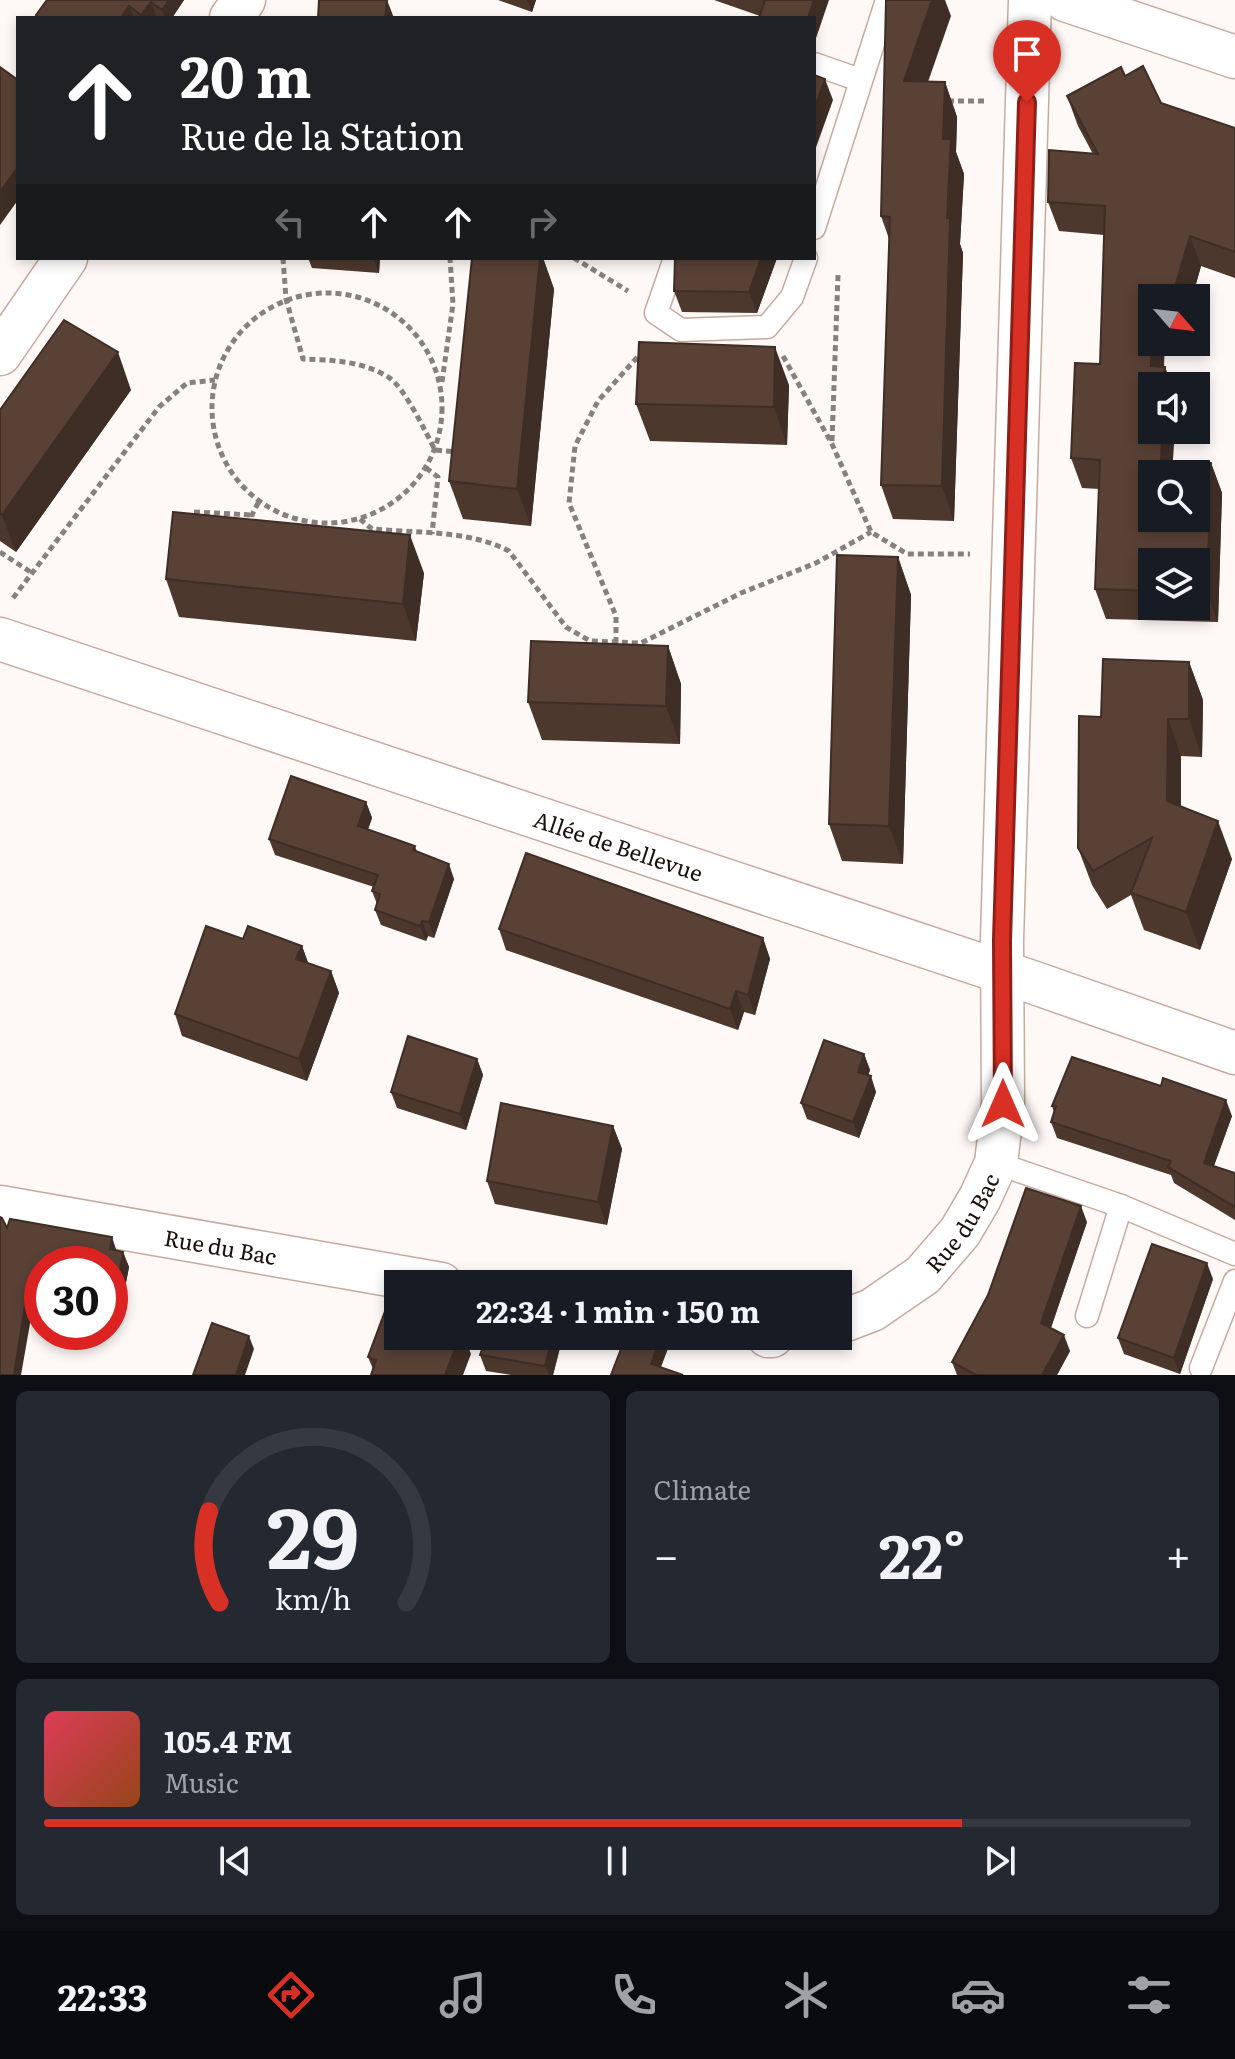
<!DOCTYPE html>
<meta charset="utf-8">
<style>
body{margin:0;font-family:Literata,serif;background:#242831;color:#f1f3f6;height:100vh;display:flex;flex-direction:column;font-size:30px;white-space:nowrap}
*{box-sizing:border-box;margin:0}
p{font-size:26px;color:#9ea1a6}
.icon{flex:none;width:44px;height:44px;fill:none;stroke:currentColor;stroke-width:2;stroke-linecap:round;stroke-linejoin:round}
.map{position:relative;height:1375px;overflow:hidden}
.sheet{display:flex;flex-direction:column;gap:16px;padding:16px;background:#0d0f14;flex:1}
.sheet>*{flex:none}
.top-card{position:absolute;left:16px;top:16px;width:800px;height:244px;border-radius:0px;box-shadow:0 4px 12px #0003;background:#202124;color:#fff;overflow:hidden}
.needle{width:52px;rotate:118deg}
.fabs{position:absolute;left:1138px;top:284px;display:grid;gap:16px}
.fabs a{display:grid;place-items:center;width:72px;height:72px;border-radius:0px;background:#171b24;box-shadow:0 4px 12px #0003;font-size:40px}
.speed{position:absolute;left:24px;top:1246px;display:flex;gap:16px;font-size:40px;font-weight:700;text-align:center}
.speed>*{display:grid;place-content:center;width:104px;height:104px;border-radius:50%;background:#171b24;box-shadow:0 4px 12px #0003;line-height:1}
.speed .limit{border:12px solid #d22;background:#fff;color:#111}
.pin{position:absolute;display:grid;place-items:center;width:68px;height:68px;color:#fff;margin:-82px -34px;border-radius:50% 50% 50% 0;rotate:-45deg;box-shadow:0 0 8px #0007}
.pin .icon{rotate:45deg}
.me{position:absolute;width:88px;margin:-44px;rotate:0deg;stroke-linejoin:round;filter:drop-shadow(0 0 6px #0008)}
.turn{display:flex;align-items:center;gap:28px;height:168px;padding:0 32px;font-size:36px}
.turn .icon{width:104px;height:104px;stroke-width:2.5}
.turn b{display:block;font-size:56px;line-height:68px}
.lanes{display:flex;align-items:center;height:76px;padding:0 32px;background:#0003;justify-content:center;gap:40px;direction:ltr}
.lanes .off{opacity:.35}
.big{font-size:60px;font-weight:700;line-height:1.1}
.sheet .widget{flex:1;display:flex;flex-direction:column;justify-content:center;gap:12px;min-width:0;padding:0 28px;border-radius:12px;background:#242831}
.sheet .dial{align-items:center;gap:0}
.dial svg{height:208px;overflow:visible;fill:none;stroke:#363941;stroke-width:7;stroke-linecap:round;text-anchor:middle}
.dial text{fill:#f1f3f6;stroke:none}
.song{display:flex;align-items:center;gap:24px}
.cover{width:96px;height:96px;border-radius:12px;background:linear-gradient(135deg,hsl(350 70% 55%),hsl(20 70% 35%))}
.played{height:8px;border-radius:4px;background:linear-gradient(90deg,#d93025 80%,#363941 80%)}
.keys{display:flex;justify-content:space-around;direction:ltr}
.heat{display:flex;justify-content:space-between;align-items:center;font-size:44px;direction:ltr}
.sheet .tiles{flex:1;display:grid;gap:16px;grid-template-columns:1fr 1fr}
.widget:last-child{grid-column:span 2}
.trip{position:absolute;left:384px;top:1270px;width:468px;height:80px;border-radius:0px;background:#171b24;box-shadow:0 4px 12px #0003;font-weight:700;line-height:80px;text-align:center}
.dock{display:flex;height:128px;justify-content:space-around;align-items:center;background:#090b0e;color:#9ea1a6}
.dock .icon{width:56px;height:56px}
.dock .selected{color:#d93025}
.dock b{font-size:36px;color:#f1f3f6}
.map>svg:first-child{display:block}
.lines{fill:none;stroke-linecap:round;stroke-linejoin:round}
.lane-casing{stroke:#c7aa9e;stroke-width:25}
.street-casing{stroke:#c7aa9e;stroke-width:45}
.path{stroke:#88807d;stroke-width:5;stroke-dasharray:6 4;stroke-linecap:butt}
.lane{stroke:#fff;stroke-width:22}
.street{stroke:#fff;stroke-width:42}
.wall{fill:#4d382e;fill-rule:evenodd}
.shaded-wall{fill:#3e2e26}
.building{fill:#594136;stroke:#3e2e26;stroke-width:2;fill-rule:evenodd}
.route-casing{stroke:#8d1f18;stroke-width:20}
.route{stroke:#d93025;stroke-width:14}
.labels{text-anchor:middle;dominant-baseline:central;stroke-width:8;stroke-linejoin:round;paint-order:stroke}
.street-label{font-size:22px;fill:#190f0b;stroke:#fef8f6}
</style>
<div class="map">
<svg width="1235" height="1375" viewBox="0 0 1235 1375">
<rect width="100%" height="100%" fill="#fef8f6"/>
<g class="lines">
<g class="lane-casing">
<g id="lane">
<path d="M814,64L860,80"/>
<path d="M814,228L887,0"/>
<path d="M675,258L656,313L681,330L767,327L792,297L806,258"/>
<path d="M996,1163L1121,1206L1235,1254"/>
<path d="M1087,1316L1121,1206"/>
<path d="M1201,1368L1235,1281"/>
</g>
</g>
<g class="street-casing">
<g id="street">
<path d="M1065,0L1235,57"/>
<path d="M231,18L244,0"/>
<path d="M0,354L66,258"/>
<path id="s1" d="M0,639L1032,982L1235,1053"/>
<path id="s2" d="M0,1207L441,1284"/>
<path id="s3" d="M838,1323L872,1310L923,1275L960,1232L980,1198L996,1163L1003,1104L1002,940L1030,0"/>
<path d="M768,1336H772"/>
</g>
</g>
<g class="path">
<path d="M948,101H986"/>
<path d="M283,258L286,299L303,359C331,360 363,361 388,377C404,386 426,433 435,450L457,452"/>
<path d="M574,258L628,291"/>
<circle cx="327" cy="408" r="115"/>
<path d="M783,356L832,444L871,532L907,554H970"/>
<path d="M442,382L453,304L450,258"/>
<path d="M832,441L838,275"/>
<path d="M426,468L438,477L432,534"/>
<path d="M194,512L252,515"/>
<path d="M360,519L372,529C416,533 469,530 509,551L566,627L590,641L641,643L741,593L816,563L871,532"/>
<path d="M251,527L252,515L259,501"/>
<path d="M0,552L32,573"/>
<path d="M13,598L159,407L187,383L215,380"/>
<path d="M616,643V616L569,503L575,446L598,401L642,352"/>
</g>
<use href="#lane" class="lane"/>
<use href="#street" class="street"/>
</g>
<g class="wall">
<path d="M47,0H184L172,18H158L156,16L155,18H37L36,15Z"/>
<path d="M498,0H536L532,12Z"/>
<path d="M714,0H829L760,16Z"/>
<path d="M951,16L928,82H945L957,117L956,152L964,174L960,244L963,253L954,521L893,519L881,485L889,239L881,216Z"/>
<path d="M1125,76L1161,103L1235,128V278L1201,266L1192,298H1152V342H1165L1164,366L1165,367L1172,386H1152L1173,462L1211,463L1222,493L1218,622L1106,619L1095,589L1099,489L1082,488L1071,458L1100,364L1104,235L1059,231L1048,202L1093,154L1078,126L1067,96ZM1152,562H1196V606H1152Z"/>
<path d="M308,258H380L379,273L312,268Z"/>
<path d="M472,258H543L554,289L531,526L463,519L449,481Z"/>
<path d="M675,258H777L757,313L682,312L674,291Z"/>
<path d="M789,385L787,445L650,441L636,404Z"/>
<path d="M131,390L16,552L0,541V410Z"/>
<path d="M898,557L911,595L903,864L842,861L829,824Z"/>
<path d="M424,573L416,641L179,617L166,579Z"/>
<path d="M668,646L681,684L680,744L542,740L528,702Z"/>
<path d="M1189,662L1203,700L1202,757L1181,756V806L1232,859L1200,950L1144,930L1131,895L1107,909L1092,885L1078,848Z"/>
<path d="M366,802L372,818L368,829L415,846L417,852L454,879L434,938L428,936L426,941L381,925L375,910L377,904L372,891L374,887L275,855L269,839Z"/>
<path d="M499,929L763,938L770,959L755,1015L744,1012L738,1030L506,950Z"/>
<path d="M243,939L302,946L308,963L331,971L339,993L307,1081L182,1036L175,1014Z"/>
<path d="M864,1054L870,1070L868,1075L876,1092L859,1138L807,1119L801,1103Z"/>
<path d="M477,1059L483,1075L466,1130L397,1108L391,1092Z"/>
<path d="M1052,1106L1232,1116L1214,1166L1235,1173V1220L1174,1183L1171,1175L1057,1138L1051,1122L1054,1112Z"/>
<path d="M613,1126L622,1149L607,1225L495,1204L487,1181Z"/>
<path d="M1087,1222L1051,1328L1070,1351L1057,1375H957L952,1362Z"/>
<path d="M7,1228L123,1252L129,1267L122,1303L110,1301V1264H42V1291L39,1290L42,1296L35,1295Z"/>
<path d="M1213,1279L1180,1374L1124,1354L1118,1338Z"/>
<path d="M487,1336H563L553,1375H511L486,1371L480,1355Z"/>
<path d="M471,1354L373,1369L368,1357Z"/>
</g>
<g class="shaded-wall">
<path d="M169,0H184L172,18H165L162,10Z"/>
<path d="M387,0L394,18H385Z"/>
<path d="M527,0H536L532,12Z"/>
<path d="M814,0H829L814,44V18H808Z"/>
<path d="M932,0H945L951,16L916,116L904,81Z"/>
<path d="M151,2L156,16L155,18H142L141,15Z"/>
<path d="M129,6L134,18H121Z"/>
<path d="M825,79L833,100L814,153V110Z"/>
<path d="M945,82L957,117L956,152L964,174L960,244L963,253L954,521L942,486L947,218L943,139Z"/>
<path d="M18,167V200L0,225V192Z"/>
<path d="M1190,236L1201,266L1192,298H1179L1175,287Z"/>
<path d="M373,258H380L379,273Z"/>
<path d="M540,258H543L554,289L531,526L517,489Z"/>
<path d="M761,258H777L757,313L749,292Z"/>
<path d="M1155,286L1160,298H1155Z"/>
<path d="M1152,342H1165L1162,386L1151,366Z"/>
<path d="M775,347L789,385L787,445L774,407Z"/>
<path d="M118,352L131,390L16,552L2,515Z"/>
<path d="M1165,367L1172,386H1164Z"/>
<path d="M1162,430H1175L1172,474L1161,462Z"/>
<path d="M1211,463L1222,493L1218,622L1207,593Z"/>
<path d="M410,535L424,573L416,641L403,604Z"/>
<path d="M898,557L911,595L903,864L889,826Z"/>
<path d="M668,646L681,684L680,744L666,706Z"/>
<path d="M1189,662L1203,700L1202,757L1189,719Z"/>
<path d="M1168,719L1181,756V838L1167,801Z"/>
<path d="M366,802L372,818L364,841L358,826Z"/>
<path d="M1218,821L1232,859L1200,950L1186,912Z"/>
<path d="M449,864L454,879L434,938L429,922Z"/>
<path d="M422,921L428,936L426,941L420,926Z"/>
<path d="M763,938L770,959L755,1015L748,995Z"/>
<path d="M302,946L310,968L296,959Z"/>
<path d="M331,971L339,993L307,1081L299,1059Z"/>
<path d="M736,991L744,1012L738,1030L730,1009Z"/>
<path d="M864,1054L870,1070L864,1088L858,1072Z"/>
<path d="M477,1059L483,1075L466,1130L460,1114Z"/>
<path d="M871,1076L876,1092L859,1138L853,1122Z"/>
<path d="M1226,1100L1232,1116L1209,1179L1204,1163Z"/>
<path d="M613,1126L622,1149L607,1225L598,1202Z"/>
<path d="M1081,1206L1087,1222L1047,1339L1041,1323Z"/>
<path d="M112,1237L117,1252L110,1249Z"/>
<path d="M123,1252L129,1267L122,1303L117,1288Z"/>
<path d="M1207,1263L1213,1279L1180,1374L1174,1358Z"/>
<path d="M29,1280L35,1295L21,1375H14Z"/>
<path d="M1064,1335L1070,1351L1057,1375H1042Z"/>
<path d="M249,1336L254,1349L245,1375H236Z"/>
<path d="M460,1336H464L471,1354L463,1375H445Z"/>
<path d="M553,1336H563L553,1375H549L545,1366Z"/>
<path d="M661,1336H666L669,1346L658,1375L651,1364Z"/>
</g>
<g class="building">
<path d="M47,0H169L162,10L151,2L141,15L129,6L121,18H40L36,15Z"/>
<path d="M319,0H387L385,18H318Z"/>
<path d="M765,0H814L808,18H759Z"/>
<path d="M886,0H932L904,81L945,82L943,139H951L947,218H950L942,486L881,485L890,217L881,216Z"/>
<path d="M1143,66L1161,103L1235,128V252L1190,236L1175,287L1155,286V298H1152L1151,366L1165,367L1164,386H1152V430H1162L1161,462L1211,463L1207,593L1196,592V562H1152V591L1095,589L1100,460L1071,458L1075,363L1100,364L1105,206L1048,202L1049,150L1098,154L1067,96L1121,67L1125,76ZM1152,474H1196V518H1152Z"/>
<path d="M0,67L18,80V167L0,192Z"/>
<path d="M814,75L825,79L814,110Z"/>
<path d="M472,258H540L517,489L449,481Z"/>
<path d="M675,258H761L749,292L674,291Z"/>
<path d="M64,320L118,352L2,515L0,513V410Z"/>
<path d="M639,342L775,347L774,407L636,404Z"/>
<path d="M173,512L410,535L403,604L166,579Z"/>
<path d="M837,555L898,557L889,826L829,824Z"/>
<path d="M531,641L668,646L666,706L528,702Z"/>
<path d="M1103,659L1189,662V719H1168L1167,801L1218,821L1186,912L1131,893L1152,838L1093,871L1078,848L1079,716L1101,717Z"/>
<path d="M291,776L366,802L358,826L415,846L413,850L449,864L429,922L422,921L420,926L375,910L380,894L372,891L378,875L269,839Z"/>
<path d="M526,853L763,938L748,995L736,991L730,1009L499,929Z"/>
<path d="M206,926L243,939L248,926L302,946L296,959L331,971L299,1059L175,1014Z"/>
<path d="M408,1036L477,1059L460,1114L391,1092Z"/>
<path d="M824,1040L864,1054L858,1072L871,1076L853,1122L801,1103Z"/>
<path d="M1072,1057L1161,1086L1163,1078L1226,1100L1204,1163L1235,1173V1207L1168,1167L1171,1161L1051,1122L1056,1106H1052Z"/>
<path d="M501,1103L613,1126L598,1202L487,1181Z"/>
<path d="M1026,1188L1081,1206L1041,1323L1064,1335L1042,1375H976L952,1362L988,1295Z"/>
<path d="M0,1217L2,1218L7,1228L10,1219L112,1237L110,1249L123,1252L117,1288L110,1287V1264H42V1276L33,1275L36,1281L29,1280L14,1375H0Z"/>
<path d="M1152,1244L1207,1263L1174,1358L1118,1338Z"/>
<path d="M387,1306L398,1310V1336H460L445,1375H371L376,1360L368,1357Z"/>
<path d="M212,1323L249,1336L236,1375H193Z"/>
<path d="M487,1336H553L545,1366L480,1355Z"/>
<path d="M626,1336H661L651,1364L683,1375H611Z"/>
</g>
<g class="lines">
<g class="route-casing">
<path id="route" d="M1003,1104L1002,940L1027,102"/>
</g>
<use href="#route" class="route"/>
</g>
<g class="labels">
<g class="street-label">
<text stroke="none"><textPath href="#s1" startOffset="652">Allée de Bellevue</textPath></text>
<text stroke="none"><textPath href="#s3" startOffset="164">Rue du Bac</textPath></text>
<text stroke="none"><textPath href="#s2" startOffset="224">Rue du Bac</textPath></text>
</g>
</g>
</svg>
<div class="fabs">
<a><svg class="needle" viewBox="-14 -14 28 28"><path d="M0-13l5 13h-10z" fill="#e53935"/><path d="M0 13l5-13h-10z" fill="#9ea1a6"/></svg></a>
<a><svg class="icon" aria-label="sound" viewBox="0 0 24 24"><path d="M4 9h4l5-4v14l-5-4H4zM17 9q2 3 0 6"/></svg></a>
<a><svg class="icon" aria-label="search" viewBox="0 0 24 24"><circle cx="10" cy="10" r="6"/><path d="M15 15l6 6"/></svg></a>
<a><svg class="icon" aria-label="layers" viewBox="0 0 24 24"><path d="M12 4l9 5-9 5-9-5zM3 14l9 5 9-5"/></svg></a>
</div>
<div class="speed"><div class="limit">30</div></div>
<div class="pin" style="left:1027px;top:102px;background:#d93025"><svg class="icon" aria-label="arrive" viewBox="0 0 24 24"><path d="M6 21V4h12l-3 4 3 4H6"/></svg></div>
<svg class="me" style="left:1003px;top:1104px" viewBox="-20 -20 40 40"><path d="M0-17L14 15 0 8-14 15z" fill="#d93025" stroke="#fff" stroke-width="4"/></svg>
<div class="trip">22:34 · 1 min · 150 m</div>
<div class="top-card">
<div class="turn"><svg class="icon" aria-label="ahead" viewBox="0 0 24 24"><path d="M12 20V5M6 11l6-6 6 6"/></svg><div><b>20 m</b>Rue de la Station</div></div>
<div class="lanes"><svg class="icon off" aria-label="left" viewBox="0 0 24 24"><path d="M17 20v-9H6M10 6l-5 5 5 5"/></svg><svg class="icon" aria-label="ahead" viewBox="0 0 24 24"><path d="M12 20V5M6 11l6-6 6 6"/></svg><svg class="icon" aria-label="ahead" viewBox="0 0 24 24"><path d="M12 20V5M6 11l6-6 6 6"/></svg><svg class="icon off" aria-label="right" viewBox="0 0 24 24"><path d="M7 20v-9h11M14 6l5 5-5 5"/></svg></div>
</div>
</div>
<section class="sheet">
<div class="tiles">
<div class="widget dial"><svg viewBox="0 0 100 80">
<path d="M14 69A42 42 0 1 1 86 69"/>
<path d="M14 69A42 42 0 0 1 10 34" stroke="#d93025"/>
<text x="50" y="56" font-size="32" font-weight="700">29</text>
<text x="50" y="72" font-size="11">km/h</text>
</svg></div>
<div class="widget"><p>Climate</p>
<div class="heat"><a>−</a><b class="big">22°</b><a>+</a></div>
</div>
<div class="widget">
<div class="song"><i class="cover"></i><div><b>105.4 FM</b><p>Music</p></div></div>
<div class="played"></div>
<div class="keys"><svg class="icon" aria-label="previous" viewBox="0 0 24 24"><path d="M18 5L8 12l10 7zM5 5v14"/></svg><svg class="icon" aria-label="pause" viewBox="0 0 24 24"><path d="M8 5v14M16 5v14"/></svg><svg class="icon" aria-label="next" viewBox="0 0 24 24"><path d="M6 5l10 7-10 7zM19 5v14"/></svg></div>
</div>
</div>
</section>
<nav class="dock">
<b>22:33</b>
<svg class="icon selected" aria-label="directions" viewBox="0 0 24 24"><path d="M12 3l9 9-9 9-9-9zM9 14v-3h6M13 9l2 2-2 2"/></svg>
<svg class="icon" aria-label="music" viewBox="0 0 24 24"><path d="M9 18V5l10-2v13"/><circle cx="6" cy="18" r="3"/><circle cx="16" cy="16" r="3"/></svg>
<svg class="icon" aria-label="phone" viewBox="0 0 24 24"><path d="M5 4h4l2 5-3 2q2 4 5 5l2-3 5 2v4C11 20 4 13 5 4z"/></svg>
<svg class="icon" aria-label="climate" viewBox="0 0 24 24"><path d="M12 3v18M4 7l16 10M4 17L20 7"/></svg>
<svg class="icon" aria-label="car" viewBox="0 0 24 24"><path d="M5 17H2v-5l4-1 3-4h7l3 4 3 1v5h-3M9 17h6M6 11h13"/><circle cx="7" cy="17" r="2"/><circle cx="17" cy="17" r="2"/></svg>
<svg class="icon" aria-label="filters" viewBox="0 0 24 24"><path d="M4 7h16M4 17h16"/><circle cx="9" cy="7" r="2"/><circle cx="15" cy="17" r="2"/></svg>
</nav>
